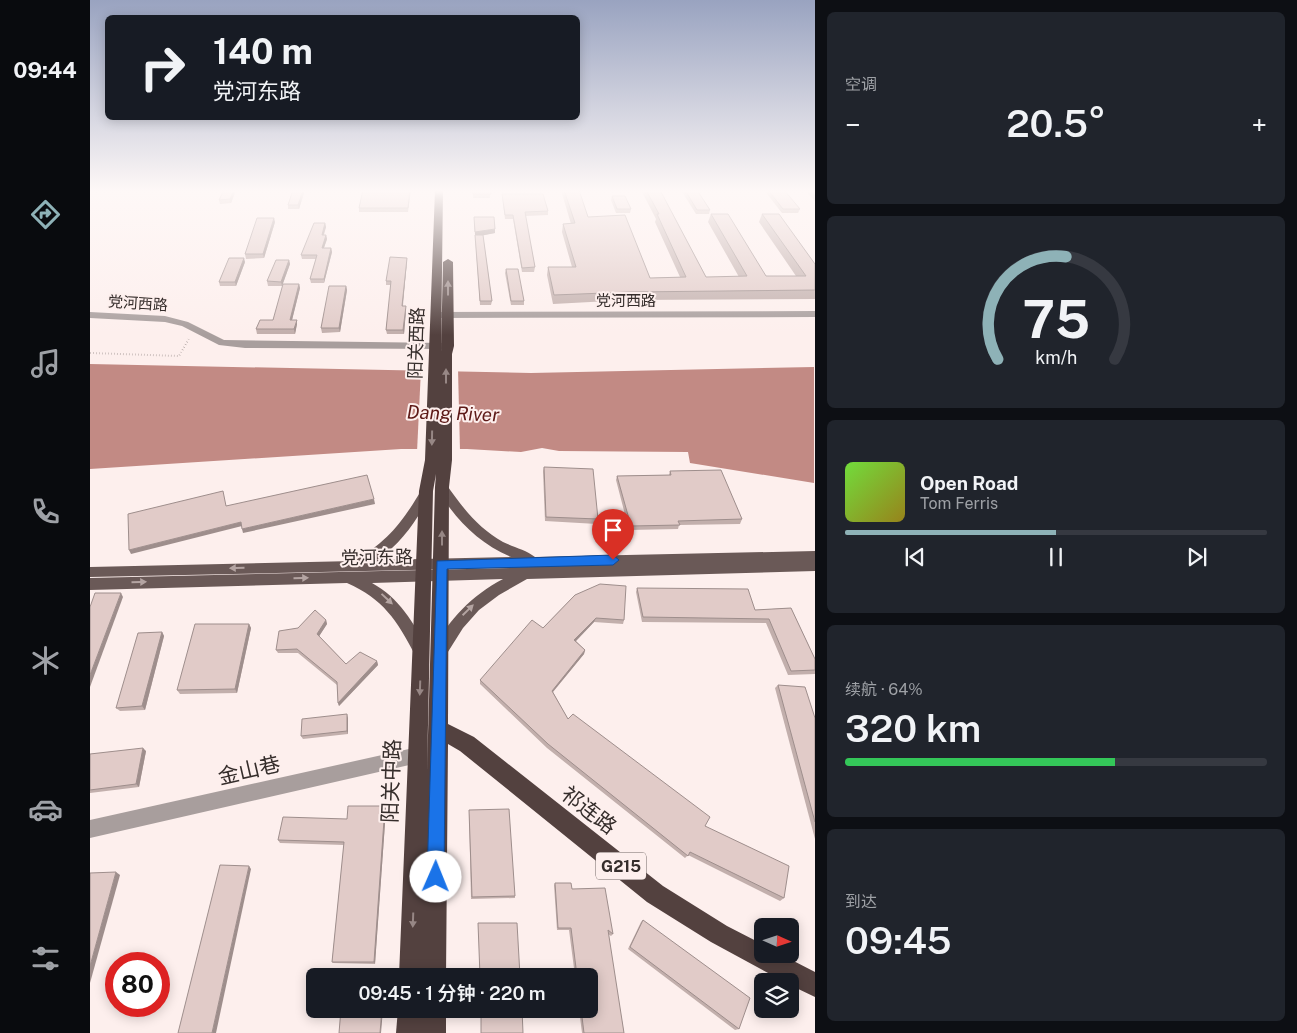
<!DOCTYPE html>
<html lang="zh">
<meta charset="utf-8">
<style>
body{margin:0;font-family:"Public Sans","Noto Sans SC",sans-serif;background:#20242c;color:#f1f3f6;height:100vh;display:flex;flex-direction:column;font-size:19px;white-space:nowrap}
*{box-sizing:border-box;margin:0}
p{font-size:16px;color:#9ea1a6}
.icon{flex:none;width:28px;height:28px;fill:none;stroke:currentColor;stroke-width:2;stroke-linecap:round;stroke-linejoin:round}
.map{position:relative;flex:1;overflow:hidden}
.drawer{display:flex;flex-direction:column;gap:12px;padding:12px;background:#0d0f14;width:482px}
.drawer>*{flex:none}
.banner{position:absolute;left:15px;top:15px;width:475px;height:105px;border-radius:8px;box-shadow:0 2px 12px #0003;background:#171b24;color:#f1f3f6;overflow:hidden}
.needle{width:32px;rotate:93deg}
.controls{position:absolute;left:664px;top:918px;display:grid;gap:10px}
.controls a{display:grid;place-items:center;width:45px;height:45px;border-radius:8px;background:#171b24;box-shadow:0 2px 12px #0003;font-size:25px}
.speed{position:absolute;left:15px;top:952px;display:flex;gap:10px;font-size:25px;font-weight:700;text-align:center}
.speed>*{display:grid;place-content:center;width:65px;height:65px;border-radius:50%;background:#171b24;box-shadow:0 2px 12px #0003;line-height:1}
.speed .limit{border:8px solid #d22;background:#fff;color:#111}
.pin{position:absolute;display:grid;place-items:center;width:42px;height:42px;color:#fff;margin:-51px -21px;border-radius:50% 50% 50% 0;rotate:-45deg;box-shadow:0 0 5px #0007}
.pin .icon{rotate:45deg}
.me{position:absolute;width:55px;margin:-28px;rotate:1deg;stroke-linejoin:round;filter:drop-shadow(0 0 4px #0008)}
.turn{display:flex;align-items:center;gap:18px;height:105px;padding:0 25px;font-size:22px}
.turn .icon{width:65px;height:65px;stroke-width:2.5}
.turn b{display:block;font-size:35px;line-height:42px}
.big{font-size:38px;font-weight:600;line-height:1.1}
.drawer .widget{flex:1;display:flex;flex-direction:column;justify-content:center;gap:8px;min-width:0;padding:0 18px;border-radius:8px;background:#20242c}
.drawer .dial{align-items:center;gap:0}
.dial svg{height:130px;overflow:visible;fill:none;stroke:#363941;stroke-width:7;stroke-linecap:round;text-anchor:middle}
.dial text{fill:#f1f3f6;stroke:none}
.song{display:flex;align-items:center;gap:15px}
.cover{width:60px;height:60px;border-radius:8px;background:linear-gradient(135deg,hsl(100 70% 55%),hsl(50 70% 35%))}
.played{height:5px;border-radius:2px;background:linear-gradient(90deg,#8eb2b7 50%,#363941 50%)}
.keys{display:flex;justify-content:space-around;direction:ltr}
.heat{display:flex;justify-content:space-between;align-items:center;font-size:28px;direction:ltr}
.charge{height:8px;border-radius:4px;background:linear-gradient(90deg,#34c759 64%,#363941 0)}
.trip{position:absolute;left:216px;top:968px;width:292px;height:50px;border-radius:8px;background:#171b24;box-shadow:0 2px 12px #0003;font-weight:600;line-height:50px;text-align:center}
main{display:flex;flex:1;min-height:0}
.dock{display:flex;flex-direction:column;width:90px;justify-content:space-around;align-items:center;background:#090b0e;color:#9ea1a6}
.dock .icon{width:35px;height:35px}
.dock .current{color:#8eb2b7}
.dock b{font-size:22px;color:#f1f3f6}
.map>svg:first-child{display:block}
.water{fill:#c28a84}
.pier{fill:#fdefed}
.lines{fill:none;stroke-linecap:round;stroke-linejoin:round}
.path{stroke:#a39896;stroke-width:2;stroke-dasharray:0.5 2.5;stroke-linecap:butt}
.minor{fill:#a89e9d;fill-rule:evenodd}
.major{fill:#6a5957;fill-rule:evenodd}
.highway{fill:#53413f;fill-rule:evenodd}
.wall{fill:#c2afac}
.shaded-wall{fill:#9e8e8c}
.building{fill:#e1cbc8;stroke:#9e8e8c}
.oneway{fill:#978785}
.oneway2{fill:#b4a4a2}
.route{fill:#1a73e8;stroke:#114b97}
.labels{text-anchor:middle;dominant-baseline:central;stroke-width:4;stroke-linejoin:round;paint-order:stroke}
.far-street-label{font-size:15px;fill:#352d2b;stroke:#fdefed}
.shield{fill:#fdefed;stroke:#716765;stroke-width:1}
.shield-label{font-size:16px;font-weight:bold;fill:#352d2b}
.street-label{font-size:18px;fill:#352d2b;stroke:#fdefed}
.water-label{font-size:19px;font-style:italic;fill:#5d1917;stroke:#fdefed}
.near-street-label{font-size:21px;fill:#352d2b;stroke:#fdefed}
</style>
<main>
<nav class="dock">
<b>09:44</b>
<svg class="icon current" aria-label="directions" viewBox="0 0 24 24"><path d="M12 3l9 9-9 9-9-9zM9 14v-3h6M13 9l2 2-2 2"/></svg>
<svg class="icon" aria-label="music" viewBox="0 0 24 24"><path d="M9 18V5l10-2v13"/><circle cx="6" cy="18" r="3"/><circle cx="16" cy="16" r="3"/></svg>
<svg class="icon" aria-label="phone" viewBox="0 0 24 24"><path d="M5 4h4l2 5-3 2q2 4 5 5l2-3 5 2v4C11 20 4 13 5 4z"/></svg>
<svg class="icon" aria-label="climate" viewBox="0 0 24 24"><path d="M12 3v18M4 7l16 10M4 17L20 7"/></svg>
<svg class="icon" aria-label="car" viewBox="0 0 24 24"><path d="M5 17H2v-5l4-1 3-4h7l3 4 3 1v5h-3M9 17h6M6 11h13"/><circle cx="7" cy="17" r="2"/><circle cx="17" cy="17" r="2"/></svg>
<svg class="icon" aria-label="filters" viewBox="0 0 24 24"><path d="M4 7h16M4 17h16"/><circle cx="9" cy="7" r="2"/><circle cx="15" cy="17" r="2"/></svg>
</nav>
<div class="map">
<svg width="725" height="1033" viewBox="0 0 725 1033">
<rect width="100%" height="100%" fill="#fdefed"/>
<path class="water" d="M0,364L441,373L724,367V483L600,463L598,452L469,451L452,448L431,452L377,449H311L0,469Z"/>
<path class="pier" d="M331,369H368L370,451L327,452Z"/>
<g class="lines">
<path class="path" d="M0,353L89,356L100,337"/>
<g class="minor">
<path d="M725,311V317L347,318L342,315L347,312Z"/>
<path d="M0,312L75,316L98,322L134,340L355,343L360,346L355,349L155,348L129,345L92,326L75,322L0,318Z"/>
<path d="M328,747L334,749L336,755L334,761L328,763L0,838V820Z"/>
</g>
<path class="major" d="M352,483L356,484C372,507 388,528 413,542C423,547 436,550 445,557L725,551V571L437,579L409,595L389,610L373,628L356,655L351,657L346,655L344,650C358,619 383,595 413,579L282,583C309,598 324,622 337,650L335,655L330,657L325,655C307,620 293,599 257,583L0,590V578L459,567L0,577V567L264,561C298,541 312,523 332,489L336,488L342,492C327,520 313,542 287,560L421,557C388,543 364,518 346,487Z"/>
<g class="highway">
<path d="M345,190H353L351,352L353,262L358,259L363,262L364,346L362,354V460L359,487L358,724L384,737L573,886L637,926L672,944V954H690L725,972V997L700,985V981H693L621,942L557,902L370,751L358,744L356,976H309L329,491L335,460ZM346,474L345,487L337,771L343,491Z"/>
<path d="M308,1009H356V1033H306Z"/>
</g>
</g>
<g class="wall">
<path d="M134,190H146L141,203L130,204L129,200Z"/>
<path d="M203,190H214V193L209,209H198V205Z"/>
<path d="M273,190H321L318,212H269V208Z"/>
<rect x="383" y="190" width="17" height="8"/>
<path d="M471,190H489L498,217L560,278L590,277L565,222L566,219L551,190H570L616,277H649L618,222L621,214L676,276H706L669,222L672,214L725,264V299L538,300L463,304L457,275L458,267H482L472,232L473,224H481Z"/>
<path d="M591,190H607L620,210L619,214H606Z"/>
<path d="M674,190H694L710,209L708,213H692Z"/>
<path d="M716,190H725V201L715,190Z"/>
<path d="M412,194L458,211V215L435,216L445,267L444,272H432L423,219H415Z"/>
<path d="M522,196L541,209L540,213H526L521,200Z"/>
<path d="M384,221L405,233L393,235L402,301L401,305H390Z"/>
<path d="M185,222L174,258L156,259L155,254Z"/>
<path d="M235,223L236,227L234,235H236L237,239L234,248H241L242,252L234,283H221L220,279L226,259H212L211,255Z"/>
<path d="M317,258L313,306L316,310L314,334H297L296,330L301,285H296V281Z"/>
<path d="M199,260L200,264L192,286H178L177,281Z"/>
<path d="M155,262L146,286H130L129,282Z"/>
<path d="M416,269L434,301V305H421L415,273Z"/>
<path d="M209,284L210,288L202,320H207V324L205,334H167L166,329L183,320Z"/>
<path d="M256,286L257,290L250,332L232,333L231,328Z"/>
<path d="M454,467L508,519L507,524L455,521L453,471Z"/>
<path d="M580,471L652,519L650,524L589,525L588,529L539,530L526,480L527,476L579,475Z"/>
<path d="M547,588L665,610L701,608L725,659V674L698,675L676,623L552,622L546,592Z"/>
<path d="M485,595L534,620L533,624L504,622L486,641L495,650L494,654L463,692L478,719L615,826L694,898L690,901L598,855L595,858L457,748L390,684V680L453,628Z"/>
<path d="M236,620L237,624L229,636L256,664L287,661L288,665L249,706L248,703L247,685L208,653H188L186,650L208,628Z"/>
<path d="M159,624L161,628L147,693L90,694L87,690Z"/>
<path d="M72,632L74,636L55,710L30,711L26,708Z"/>
<path d="M688,685L725,718V839L685,688Z"/>
<path d="M258,718V734L213,739L211,736Z"/>
<path d="M56,751L49,787L0,793V754Z"/>
<path d="M295,806L296,809L285,964L243,963L242,962L254,845L190,843L188,840L257,819Z"/>
<path d="M379,813L425,896V898L381,899Z"/>
<path d="M465,883L482,889L523,934L521,936L518,934L534,1033H492L489,1009H500V976H485L479,930H467L464,885Z"/>
<path d="M553,920L649,1029L645,1030L538,949L551,922Z"/>
</g>
<g class="shaded-wall">
<path d="M144,190H146L141,203L140,199Z"/>
<path d="M213,190L214,193L209,209L208,205Z"/>
<path d="M184,218L185,222L174,258L173,254Z"/>
<path d="M235,223L236,227L232,239V235Z"/>
<path d="M405,229V233L385,237V232Z"/>
<path d="M236,235L237,239L232,253V248Z"/>
<path d="M241,248L242,252L234,283V279Z"/>
<path d="M154,258L155,262L146,286L145,282Z"/>
<path d="M317,258V262L312,310V306Z"/>
<path d="M199,260L200,264L192,286L191,282Z"/>
<path d="M209,284L210,288L201,324L200,320Z"/>
<path d="M256,286L257,290L250,332L249,328Z"/>
<path d="M316,306V310L314,334L313,330Z"/>
<path d="M207,320V324L205,334L204,329Z"/>
<path d="M284,499L285,504L153,533L152,529Z"/>
<path d="M151,522L152,526L41,554L39,550Z"/>
<path d="M31,593L33,597L0,687V675Z"/>
<path d="M506,618L504,622L483,644L484,640Z"/>
<path d="M236,620L237,624L228,638L227,634Z"/>
<path d="M159,624L161,628L147,693L145,689Z"/>
<path d="M72,632L74,636L55,710L52,706Z"/>
<path d="M495,650L494,654L461,694L462,691Z"/>
<path d="M287,661L288,665L249,706L248,703Z"/>
<path d="M257,714L258,718V734L257,731Z"/>
<path d="M53,748L56,751L49,787L46,784Z"/>
<path d="M295,806L296,809L285,964L284,962Z"/>
<path d="M159,866L161,869L126,1033H122Z"/>
<path d="M26,872L30,875L0,983V966Z"/>
<path d="M292,1009H293L291,1033H290Z"/>
</g>
<g class="building">
<path d="M134,190H144L140,199L129,200Z"/>
<path d="M203,190H213L208,205H198Z"/>
<path d="M273,190H320L318,208H269Z"/>
<path d="M383,190H400L401,194H383Z"/>
<path d="M474,190H489L498,217L535,215L560,278L596,277L567,214H569L556,190H570L616,277L657,276L621,214H638L676,276H716L672,214H689L725,264V290L540,292L464,295L458,267H486L473,224L485,223Z"/>
<path d="M595,190H607L620,210H607Z"/>
<path d="M678,190H694L710,209H693Z"/>
<path d="M720,190H725V196Z"/>
<path d="M412,194H453L458,211L435,212L445,267L432,268L423,215H415Z"/>
<path d="M522,196H535L541,209H527Z"/>
<path d="M384,217H404L405,229L385,232Z"/>
<path d="M167,218H184L173,254H155Z"/>
<path d="M224,223H235L232,235H236L232,248H241L234,279H220L227,255H211Z"/>
<path d="M385,235H393L402,301H390Z"/>
<path d="M300,257L317,258L312,306H316L313,330H296L301,281H296Z"/>
<path d="M139,258H154L145,282H129Z"/>
<path d="M186,260H199L191,282L177,281Z"/>
<path d="M416,269H428L434,301H421Z"/>
<path d="M193,284H209L200,320H207L204,329H166L170,320H183Z"/>
<path d="M239,286H256L249,328H231Z"/>
<path d="M454,467L503,469L508,519L456,517Z"/>
<path d="M631,470L652,519L588,521L590,525L541,526L527,476L581,475L580,471Z"/>
<path d="M277,475L284,499L152,529L151,522L39,550L38,514L133,491L136,506Z"/>
<path d="M510,584L536,586L534,620L506,618L484,640L495,650L462,691L478,719L483,714L620,817L615,826L699,866L694,898L600,852L598,856L458,744L390,680L442,620L453,628L485,595Z"/>
<path d="M547,588L658,589L665,610L701,608L725,659V670L701,671L679,619L553,617Z"/>
<path d="M5,593H31L0,675V607Z"/>
<path d="M225,610L236,620L227,634L256,664L270,652L287,661L248,703L247,682L207,649L186,650L189,631L208,628Z"/>
<path d="M105,624H159L145,689L87,690Z"/>
<path d="M72,632L52,706L26,708L48,633Z"/>
<path d="M688,685L715,687L725,718V822Z"/>
<path d="M257,714V731L211,736L212,719Z"/>
<path d="M53,748L46,784L0,790V754Z"/>
<path d="M258,806H295L284,962H242L254,842L188,840L193,817L257,819Z"/>
<path d="M419,809L425,896L382,897L379,810Z"/>
<path d="M130,865L159,866L122,1033H88Z"/>
<path d="M26,872L0,966V873Z"/>
<path d="M465,883H481L482,889L515,888L523,934L518,930L534,1033H494L491,1009H500V976H487L481,928H468Z"/>
<path d="M553,920L660,998L649,1029L540,947Z"/>
<path d="M388,923H427L430,976H390Z"/>
<path d="M251,1009H292L290,1033H249Z"/>
<path d="M391,1009H432L433,1033H391Z"/>
</g>
<defs><path id="oneway-solid" d="M-6-.8H1V-3.2L6.5 0L1 3.2V.8H-6Z" transform="scale(1.25)"/></defs>
<g class="oneway">
<use href="#oneway-solid" transform="translate(358 288) rotate(-90)"/>
<use href="#oneway-solid" transform="translate(356 376) rotate(-90)"/>
<use href="#oneway-solid" transform="translate(342 438) rotate(91)"/>
<use href="#oneway-solid" transform="translate(352 538) rotate(-90)"/>
<use href="#oneway-solid" transform="translate(330 688) rotate(92)"/>
<use href="#oneway-solid" transform="translate(323 920) rotate(92)"/>
</g>
<g class="oneway2">
<use href="#oneway-solid" transform="translate(147 568) rotate(179)"/>
<use href="#oneway-solid" transform="translate(211 578) rotate(-2)"/>
<use href="#oneway-solid" transform="translate(49 582) rotate(-2)"/>
<use href="#oneway-solid" transform="translate(297 599) rotate(43)"/>
<use href="#oneway-solid" transform="translate(378 610) rotate(-44)"/>
</g>
<linearGradient id="sky" x2="0" y2="1"><stop stop-color="#99a3c0"/><stop offset="0.57" stop-color="#fef8f7"/><stop offset="1" stop-color="#fef8f7" stop-opacity="0"/></linearGradient>
<rect width="725" height="335" fill="url(#sky)"/>
<path class="route" d="M523,555L529,560L523,565L357,569L354,877L351,883L346,886L340,883L337,877L347,561Z"/>
<g class="labels">
<g class="far-street-label">
<text x="536" y="300">党河西路</text>
<text transform="translate(48 303) rotate(4)">党河西路</text>
</g>
<rect class="shield" x="506" y="852.5" width="50" height="27" rx="4"/>
<g class="shield-label">
<text x="531" y="866">G215</text>
</g>
<g class="street-label">
<text transform="translate(326 343) rotate(-88)">阳关西路</text>
<text transform="translate(287 557) rotate(-1)">党河东路</text>
</g>
<g class="water-label">
<text transform="translate(363 413) rotate(2)">Dang River</text>
</g>
<g class="near-street-label">
<text transform="translate(159 770) rotate(-13)">金山巷</text>
<text transform="translate(301 781) rotate(-88)">阳关中路</text>
<text transform="translate(499 810) rotate(38)">祁连路</text>
</g>
</g>
</svg>
<div class="controls">
<a><svg class="needle" viewBox="-14 -14 28 28"><path d="M0-13l5 13h-10z" fill="#e53935"/><path d="M0 13l5-13h-10z" fill="#9ea1a6"/></svg></a>
<a><svg class="icon" aria-label="layers" viewBox="0 0 24 24"><path d="M12 4l9 5-9 5-9-5zM3 14l9 5 9-5"/></svg></a>
</div>
<div class="speed"><div class="limit">80</div></div>
<div class="pin" style="left:523px;top:560px;background:#d93025"><svg class="icon" aria-label="arrive" viewBox="0 0 24 24"><path d="M6 21V4h12l-3 4 3 4H6"/></svg></div>
<svg class="me" style="left:346px;top:877px" viewBox="-20 -20 40 40"><circle r="19" fill="#fff"/><path d="M0-13L10 11 0 6-10 11z" fill="#1a73e8"/></svg>
<div class="trip">09:45 · 1 分钟 · 220 m</div>
<div class="banner">
<div class="turn"><svg class="icon" aria-label="right" viewBox="0 0 24 24"><path d="M7 20v-9h11M14 6l5 5-5 5"/></svg><div><b>140 m</b>党河东路</div></div>
</div>
</div>
<section class="drawer">
<div class="widget"><p>空调</p>
<div class="heat"><a>−</a><b class="big">20.5°</b><a>+</a></div>
</div>
<div class="widget dial"><svg viewBox="0 0 100 80">
<path d="M14 69A42 42 0 1 1 86 69"/>
<path d="M14 69A42 42 0 0 1 56 6" stroke="#8eb2b7"/>
<text x="50" y="56" font-size="32" font-weight="700">75</text>
<text x="50" y="72" font-size="11">km/h</text>
</svg></div>
<div class="widget">
<div class="song"><i class="cover"></i><div><b>Open Road</b><p>Tom Ferris</p></div></div>
<div class="played"></div>
<div class="keys"><svg class="icon" aria-label="previous" viewBox="0 0 24 24"><path d="M18 5L8 12l10 7zM5 5v14"/></svg><svg class="icon" aria-label="pause" viewBox="0 0 24 24"><path d="M8 5v14M16 5v14"/></svg><svg class="icon" aria-label="next" viewBox="0 0 24 24"><path d="M6 5l10 7-10 7zM19 5v14"/></svg></div>
</div>
<div class="widget"><p>续航 · 64%</p><b class="big">320 km</b><div class="charge"></div></div>
<div class="widget"><p>到达</p><b class="big">09:45</b></div>
</section>
</main>
